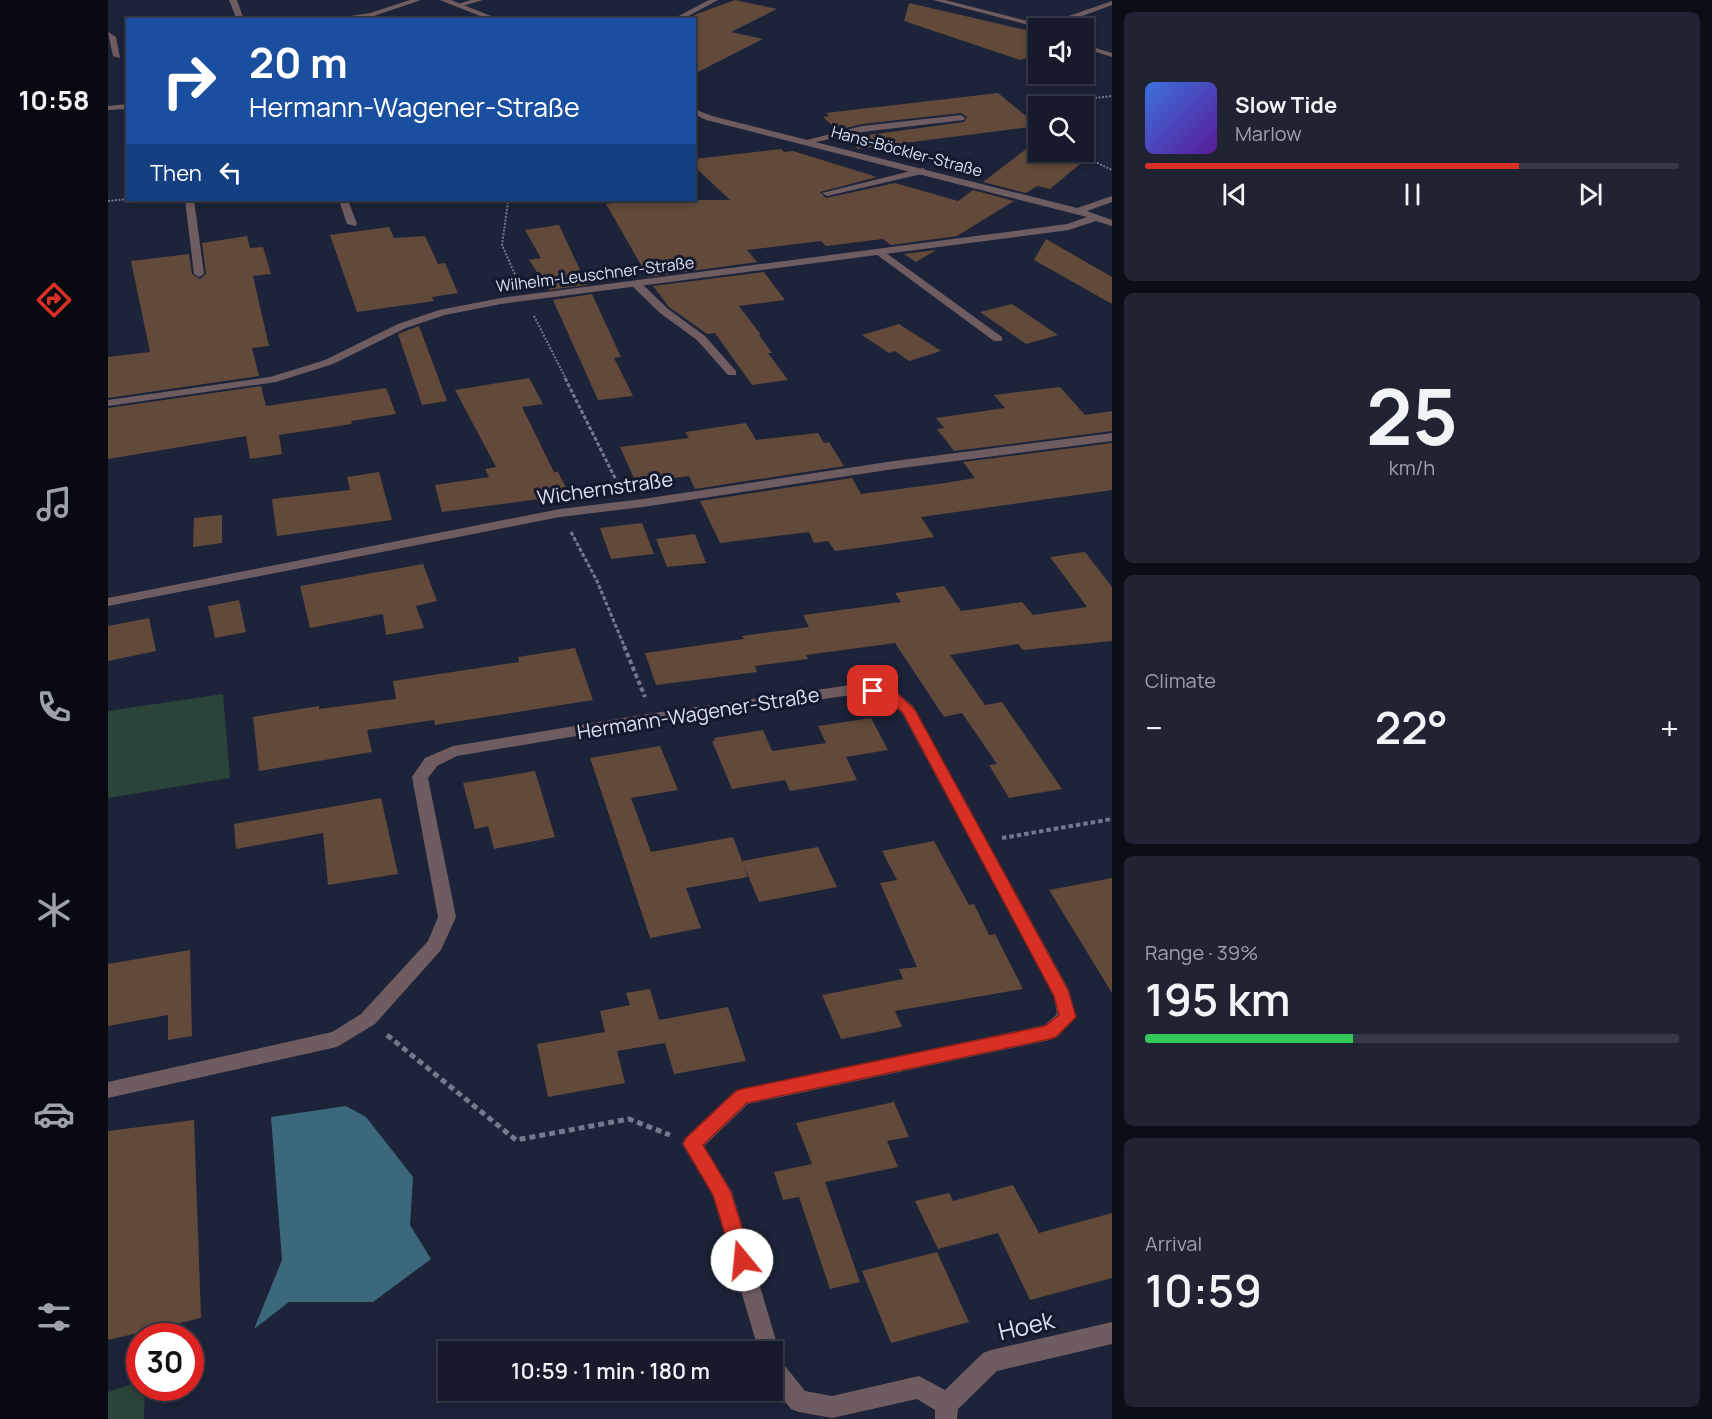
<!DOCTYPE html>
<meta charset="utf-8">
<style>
body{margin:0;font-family:Manrope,sans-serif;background:#1f2332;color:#f1f3f6;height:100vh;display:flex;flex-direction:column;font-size:22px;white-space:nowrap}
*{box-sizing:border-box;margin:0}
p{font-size:20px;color:#9ea1a8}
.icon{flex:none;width:33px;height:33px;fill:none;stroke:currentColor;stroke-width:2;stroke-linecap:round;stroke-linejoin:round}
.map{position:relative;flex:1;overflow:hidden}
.side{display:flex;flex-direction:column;gap:12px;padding:12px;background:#0c0e17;width:600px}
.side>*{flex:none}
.guide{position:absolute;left:18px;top:18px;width:570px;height:183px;border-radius:0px;box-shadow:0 3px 9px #0003,0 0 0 2px #353847;background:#1a4fa0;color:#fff;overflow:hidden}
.tools{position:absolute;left:920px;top:18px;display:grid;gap:12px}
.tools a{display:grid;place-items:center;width:66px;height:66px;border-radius:0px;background:#161a2a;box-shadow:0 3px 9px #0003,0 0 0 2px #353847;font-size:30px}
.speed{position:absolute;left:18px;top:1323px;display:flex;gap:12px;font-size:30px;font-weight:700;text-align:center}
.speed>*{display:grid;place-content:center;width:78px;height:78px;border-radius:50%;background:#161a2a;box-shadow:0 3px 9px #0003,0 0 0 2px #353847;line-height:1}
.speed .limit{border:9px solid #d22;background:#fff;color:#111}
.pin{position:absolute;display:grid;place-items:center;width:51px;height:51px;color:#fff;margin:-26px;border-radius:12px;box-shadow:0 3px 9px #0006}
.me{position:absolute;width:66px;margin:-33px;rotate:343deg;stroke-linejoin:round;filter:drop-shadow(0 0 4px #0008)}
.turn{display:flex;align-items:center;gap:21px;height:126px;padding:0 24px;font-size:27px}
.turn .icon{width:78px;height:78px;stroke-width:2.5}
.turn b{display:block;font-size:42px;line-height:51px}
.then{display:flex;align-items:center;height:57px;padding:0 24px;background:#0003;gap:12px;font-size:22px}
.big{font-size:45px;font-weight:600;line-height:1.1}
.side .tile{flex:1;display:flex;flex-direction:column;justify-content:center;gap:9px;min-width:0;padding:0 21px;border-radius:9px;background:#1f2332}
.side .dial{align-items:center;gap:0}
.dial b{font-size:78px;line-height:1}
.song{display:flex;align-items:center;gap:18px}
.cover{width:72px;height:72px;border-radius:9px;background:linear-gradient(135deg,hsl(220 70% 55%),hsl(270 70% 35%))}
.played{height:6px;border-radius:3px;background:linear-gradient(90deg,#d93025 70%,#353847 70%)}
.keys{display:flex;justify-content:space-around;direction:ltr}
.heat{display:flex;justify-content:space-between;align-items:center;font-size:33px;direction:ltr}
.charge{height:9px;border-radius:4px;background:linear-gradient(90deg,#34c759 39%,#353847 0)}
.trip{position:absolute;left:330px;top:1341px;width:345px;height:60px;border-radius:0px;background:#161a2a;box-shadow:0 3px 9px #0003,0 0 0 2px #353847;font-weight:600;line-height:60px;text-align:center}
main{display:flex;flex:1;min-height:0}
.tab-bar{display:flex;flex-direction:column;width:108px;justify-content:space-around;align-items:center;background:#090a11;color:#9ea1a8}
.tab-bar .icon{width:42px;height:42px}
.tab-bar .on{color:#d93025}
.tab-bar b{font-size:27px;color:#f1f3f6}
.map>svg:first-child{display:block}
.green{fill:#2b4439}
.water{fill:#3c687b}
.building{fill:#614a3a}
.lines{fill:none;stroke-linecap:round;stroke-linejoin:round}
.path-far3{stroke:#747a8c;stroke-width:2;stroke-dasharray:2 1.5;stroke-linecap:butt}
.path-far2{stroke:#747a8c;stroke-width:3;stroke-dasharray:4 2;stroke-linecap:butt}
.path-far1{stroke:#747a8c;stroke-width:4;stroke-dasharray:4.5 3;stroke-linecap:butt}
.path{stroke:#747a8c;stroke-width:5;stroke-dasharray:6 4;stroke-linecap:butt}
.lane{fill:#6f5c60;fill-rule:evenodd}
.street{fill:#6f5c60;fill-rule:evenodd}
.route{fill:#d93025;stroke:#8d1f18;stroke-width:1.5}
.labels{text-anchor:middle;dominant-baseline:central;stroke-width:6;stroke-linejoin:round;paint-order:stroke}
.far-street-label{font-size:16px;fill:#dbe0ee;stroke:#14192e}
.street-label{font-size:20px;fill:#dbe0ee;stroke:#14192e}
.near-street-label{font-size:24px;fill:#dbe0ee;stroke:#14192e}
</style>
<main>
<nav class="tab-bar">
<b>10:58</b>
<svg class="icon on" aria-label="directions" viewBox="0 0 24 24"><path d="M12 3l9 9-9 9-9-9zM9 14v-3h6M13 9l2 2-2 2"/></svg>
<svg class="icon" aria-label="music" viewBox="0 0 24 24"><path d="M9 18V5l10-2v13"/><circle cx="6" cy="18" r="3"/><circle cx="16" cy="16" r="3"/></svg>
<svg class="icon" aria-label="phone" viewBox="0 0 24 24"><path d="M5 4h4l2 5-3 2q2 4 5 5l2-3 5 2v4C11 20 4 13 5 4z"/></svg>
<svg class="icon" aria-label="climate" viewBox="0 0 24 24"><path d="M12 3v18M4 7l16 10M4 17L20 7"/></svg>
<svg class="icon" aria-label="car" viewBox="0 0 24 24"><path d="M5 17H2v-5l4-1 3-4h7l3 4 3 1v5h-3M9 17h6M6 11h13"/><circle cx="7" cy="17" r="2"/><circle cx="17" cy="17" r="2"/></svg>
<svg class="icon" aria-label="filters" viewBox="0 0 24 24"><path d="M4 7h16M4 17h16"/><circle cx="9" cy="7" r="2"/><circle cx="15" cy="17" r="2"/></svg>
</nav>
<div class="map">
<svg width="1004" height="1419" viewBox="0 0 1004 1419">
<rect width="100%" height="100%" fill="#1d2338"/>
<g class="green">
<path d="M115,694L122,778L0,798V711Z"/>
<path d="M31,1382L32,1388H37L36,1419H0V1392Z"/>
</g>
<path class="water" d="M238,1106L258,1117L305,1177L302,1225L323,1259L265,1302H181L146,1329L174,1260L163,1117Z"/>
<g class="building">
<path d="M627,0L669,9L623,32L655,39L586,74V15Z"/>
<path d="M801,3L926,32L920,35L930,38V54L912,60L796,21Z"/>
<path d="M890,93L930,126L750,149L738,138L856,122L859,117L853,113L754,124L729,130L715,117L721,116L718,113Z"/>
<path d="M930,140V152H966L977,160L942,189L929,186L918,193L875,182Z"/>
<path d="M673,149L676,152L685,151L769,177L712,192L718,198L787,183L850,201L865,190L906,201L849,236L783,245L775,239L718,246L713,241L639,250L649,262L540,277L498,204L536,200H622L586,166V159Z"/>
<path d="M451,225L479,285L441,290L421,260L433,258L417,230Z"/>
<path d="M281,227L286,238L317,236L330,264L337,263L350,293L324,297L326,301L249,312L222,235Z"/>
<path d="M139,236L142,248L155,247L163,274L145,276L161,346L144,348L151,376L0,398V357L42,352L23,261L81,254L84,274L92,279L98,274L94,243Z"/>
<path d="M938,239L1004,277V304L926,260Z"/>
<path d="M828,250L808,262L796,254Z"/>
<path d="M656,272L677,300L631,306L653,335H651L664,353H660L680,380L644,385L607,333L599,334L561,307L545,286Z"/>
<path d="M484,294L513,357L506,358L525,396L490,400L445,300Z"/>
<path d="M904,304L950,335L918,344L872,312Z"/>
<path d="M791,324L833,351L801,361L787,351L781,353L754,335Z"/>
<path d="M311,326L339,401L314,405L290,334Z"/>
<path d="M421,378L435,404L414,407L446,472H450L462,495L334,512L327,485L381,477L377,469L388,467L347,390Z"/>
<path d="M153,386L158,406L278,388L288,414L243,421L244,424L171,435L174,454L142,459L138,436L0,459V408Z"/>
<path d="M952,387L977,415L1004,411V431L846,451L829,429L836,428L828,418L897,408L886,395Z"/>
<path d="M638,423L648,440L710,433L716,443L721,442L736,466L587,489L581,476L528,483L512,447L581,438L577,432Z"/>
<path d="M1004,443V490L813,517L826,537L772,545L727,551L720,541L706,543L701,532L612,543L592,501L744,478L753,494L837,483L867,478L855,462Z"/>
<path d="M271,472L284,520L169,536L164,499L242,490L239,477Z"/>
<path d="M114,515V543L85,547L86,518Z"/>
<path d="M534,523L546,554L503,559L492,528Z"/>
<path d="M587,534L598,563L559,567L548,539Z"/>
<path d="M977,552L1004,587V641L915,650L910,644L842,655L877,705L894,702L954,789L901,798L881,765L889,764L854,713L836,717L787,643L698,655L700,659L647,666L649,672L548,685L537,653L636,639L634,636L701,627L695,615L793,602L787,593L836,586L853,611L914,602L925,615L979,607L942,557Z"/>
<path d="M315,564L329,601L308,606L316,628L278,635L275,614L202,628L192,586Z"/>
<path d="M131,600L138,632L107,638L100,606Z"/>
<path d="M41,618L48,651L0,661V626Z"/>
<path d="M467,648L485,700L327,725L326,720L259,730L264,752L151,771L145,717L211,706V709L288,699L285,681L411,662L410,657Z"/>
<path d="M763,718L780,750L738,757L749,780L719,785L682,791L677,780L624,789L604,741H607L606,738L655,730L664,751L718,743L710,726Z"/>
<path d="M552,746L570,790L523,798L543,852L625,837L640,877L578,888L593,928L542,938L482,758Z"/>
<path d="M427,771L447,837L386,849L380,826L367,829L355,783Z"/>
<path d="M273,798L290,874L220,885L215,833L128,849L126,824Z"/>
<path d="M826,841L861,905L866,904L881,935L887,934L915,989L787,1011L794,1027L733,1039L714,995L795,979L791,969L809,967L772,883L789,880L774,851Z"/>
<path d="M710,847L729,887L651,902L634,861Z"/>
<path d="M1004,878V993L941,890Z"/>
<path d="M82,950L84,1036L60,1040V1015L0,1026V964Z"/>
<path d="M542,989L551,1020L620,1007L638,1061L566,1074L557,1043L509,1051L517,1083L440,1097L429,1044L497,1032L492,1011L522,1005L518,993Z"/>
<path d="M786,1102L801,1137L779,1141L790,1167L717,1182L752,1282L722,1289L691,1197L675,1200L666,1172L704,1164L688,1123Z"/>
<path d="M86,1120L93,1318L0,1340V1131Z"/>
<path d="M905,1185L931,1233L1004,1213V1278L922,1300L890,1233L830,1249L807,1201L841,1193L845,1201Z"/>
<path d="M829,1252L861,1322L783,1343L754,1271Z"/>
</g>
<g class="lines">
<g class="path-far3">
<path d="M930,114L926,110L929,105L1004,96"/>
<path d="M967,152L1004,170"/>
<path d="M0,201L20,199"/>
<path d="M400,202L394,245L409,279"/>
<path d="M426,316L458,379"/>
</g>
<g class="path-far2">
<path d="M457,378L511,486"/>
<path d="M463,532L489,581L517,648"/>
</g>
<g class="path-far1">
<path d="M516,646L537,697"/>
<path d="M894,838L1004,819"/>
</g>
<path class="path" d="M279,1035L408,1140L521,1119L562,1135"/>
<g class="lane">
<path d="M363,0H375L351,7L347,5Z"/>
<path d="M0,32L8,37L12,58L5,56Z"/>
<path d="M853,115L857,118L856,120L754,132L699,144L695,141L754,126Z"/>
<path d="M815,168L819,171L818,173L719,196L714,193Z"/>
<path d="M768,250H774L894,337V341H886L768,254Z"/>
<path d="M524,282H532L560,309L597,336L628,371V375H620L589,340L552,313L524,286Z"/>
</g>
<g class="street">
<path d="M121,0H129L136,20H129Z"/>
<path d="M302,0H313L263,17L216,20L262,13Z"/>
<path d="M332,0H343L393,20H382Z"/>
<path d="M601,0H610L573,20H563Z"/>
<path d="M825,0H837L935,25L1004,1V5L942,28H932Z"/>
<path d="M975,44L1004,53V57L975,48Z"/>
<path d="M20,104V109L0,110V106Z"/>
<path d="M586,109L604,116L969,208L1004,196V202L979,211L1004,220V226L988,221L961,230L393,304L337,315L298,328L225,364L168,382L0,406V400L162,377L217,360L290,324L331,310L393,298L959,224L979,217L598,120L586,114Z"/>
<path d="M77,200H86L96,274L91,277L86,274Z"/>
<path d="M231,200H240L249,224L247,226L239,224Z"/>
<path d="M1004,433V441L786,469L535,507L452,517L0,606V598L452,509L535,499L786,461Z"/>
<path d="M750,684L785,690L805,706L961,990L968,1017L949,1037L942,1040L640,1104L596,1146L624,1192L672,1354L677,1366L697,1391L724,1396L811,1376L837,1390L875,1353L883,1350L1004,1322V1344L889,1371L850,1409L849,1419H827V1410L809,1399L724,1418L691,1412L683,1409L664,1386V1352H651L605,1195L574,1144L577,1138L627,1091L634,1089L937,1025L949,1014L946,995L794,713L776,697L750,694L546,723L349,756L329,766L320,778L348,917L333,950L267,1024L229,1047L0,1098V1082L224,1032L253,1014L320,941L330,917L304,777L317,758L345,746L546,713Z"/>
</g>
</g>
<path class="route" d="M765,686L785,689L807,710L960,990L968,1017L948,1037L942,1039L639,1103L595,1145L623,1192L644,1260L641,1267L634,1270L627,1267L625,1260L605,1195L575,1144L578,1138L628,1091L634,1089L937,1026L951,1015L946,996L795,713L776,697L761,694L759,691Z"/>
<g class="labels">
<g class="far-street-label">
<text transform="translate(799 151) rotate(15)">Hans-Böckler-Straße</text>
<text transform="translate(487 274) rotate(-7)">Wilhelm-Leuschner-Straße</text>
</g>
<g class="street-label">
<text transform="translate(497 488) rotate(-8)">Wichernstraße</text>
<text transform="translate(590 713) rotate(-9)">Hermann-Wagener-Straße</text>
</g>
<g class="near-street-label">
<text transform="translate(918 1325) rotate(-13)">Hoek</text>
</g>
</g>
</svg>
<div class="tools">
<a><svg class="icon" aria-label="sound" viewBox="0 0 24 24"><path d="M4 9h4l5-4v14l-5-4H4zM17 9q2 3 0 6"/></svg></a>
<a><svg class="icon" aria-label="search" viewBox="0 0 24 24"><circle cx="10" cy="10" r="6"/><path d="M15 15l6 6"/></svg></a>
</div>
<div class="speed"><div class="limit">30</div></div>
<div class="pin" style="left:765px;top:691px;background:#d93025"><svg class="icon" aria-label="arrive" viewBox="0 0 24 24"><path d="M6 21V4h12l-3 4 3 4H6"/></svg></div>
<svg class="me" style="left:634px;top:1260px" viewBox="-20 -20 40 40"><circle r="19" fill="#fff"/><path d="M0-13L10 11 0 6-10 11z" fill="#d93025"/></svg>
<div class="trip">10:59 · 1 min · 180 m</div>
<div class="guide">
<div class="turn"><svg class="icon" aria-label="right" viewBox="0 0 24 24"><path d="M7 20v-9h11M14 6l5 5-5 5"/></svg><div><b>20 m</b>Hermann-Wagener-Straße</div></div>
<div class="then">Then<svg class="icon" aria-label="left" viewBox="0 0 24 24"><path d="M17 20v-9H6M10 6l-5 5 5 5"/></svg></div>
</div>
</div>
<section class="side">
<div class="tile">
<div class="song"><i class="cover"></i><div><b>Slow Tide</b><p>Marlow</p></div></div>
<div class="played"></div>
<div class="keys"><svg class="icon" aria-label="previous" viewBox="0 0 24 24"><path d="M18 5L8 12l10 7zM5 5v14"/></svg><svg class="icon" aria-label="pause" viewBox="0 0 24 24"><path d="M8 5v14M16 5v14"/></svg><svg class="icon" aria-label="next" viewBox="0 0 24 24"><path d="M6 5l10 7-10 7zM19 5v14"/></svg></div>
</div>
<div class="tile dial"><b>25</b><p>km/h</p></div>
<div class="tile"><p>Climate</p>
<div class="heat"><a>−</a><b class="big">22°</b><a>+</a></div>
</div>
<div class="tile"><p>Range · 39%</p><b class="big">195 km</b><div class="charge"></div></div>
<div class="tile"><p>Arrival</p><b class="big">10:59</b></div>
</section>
</main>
